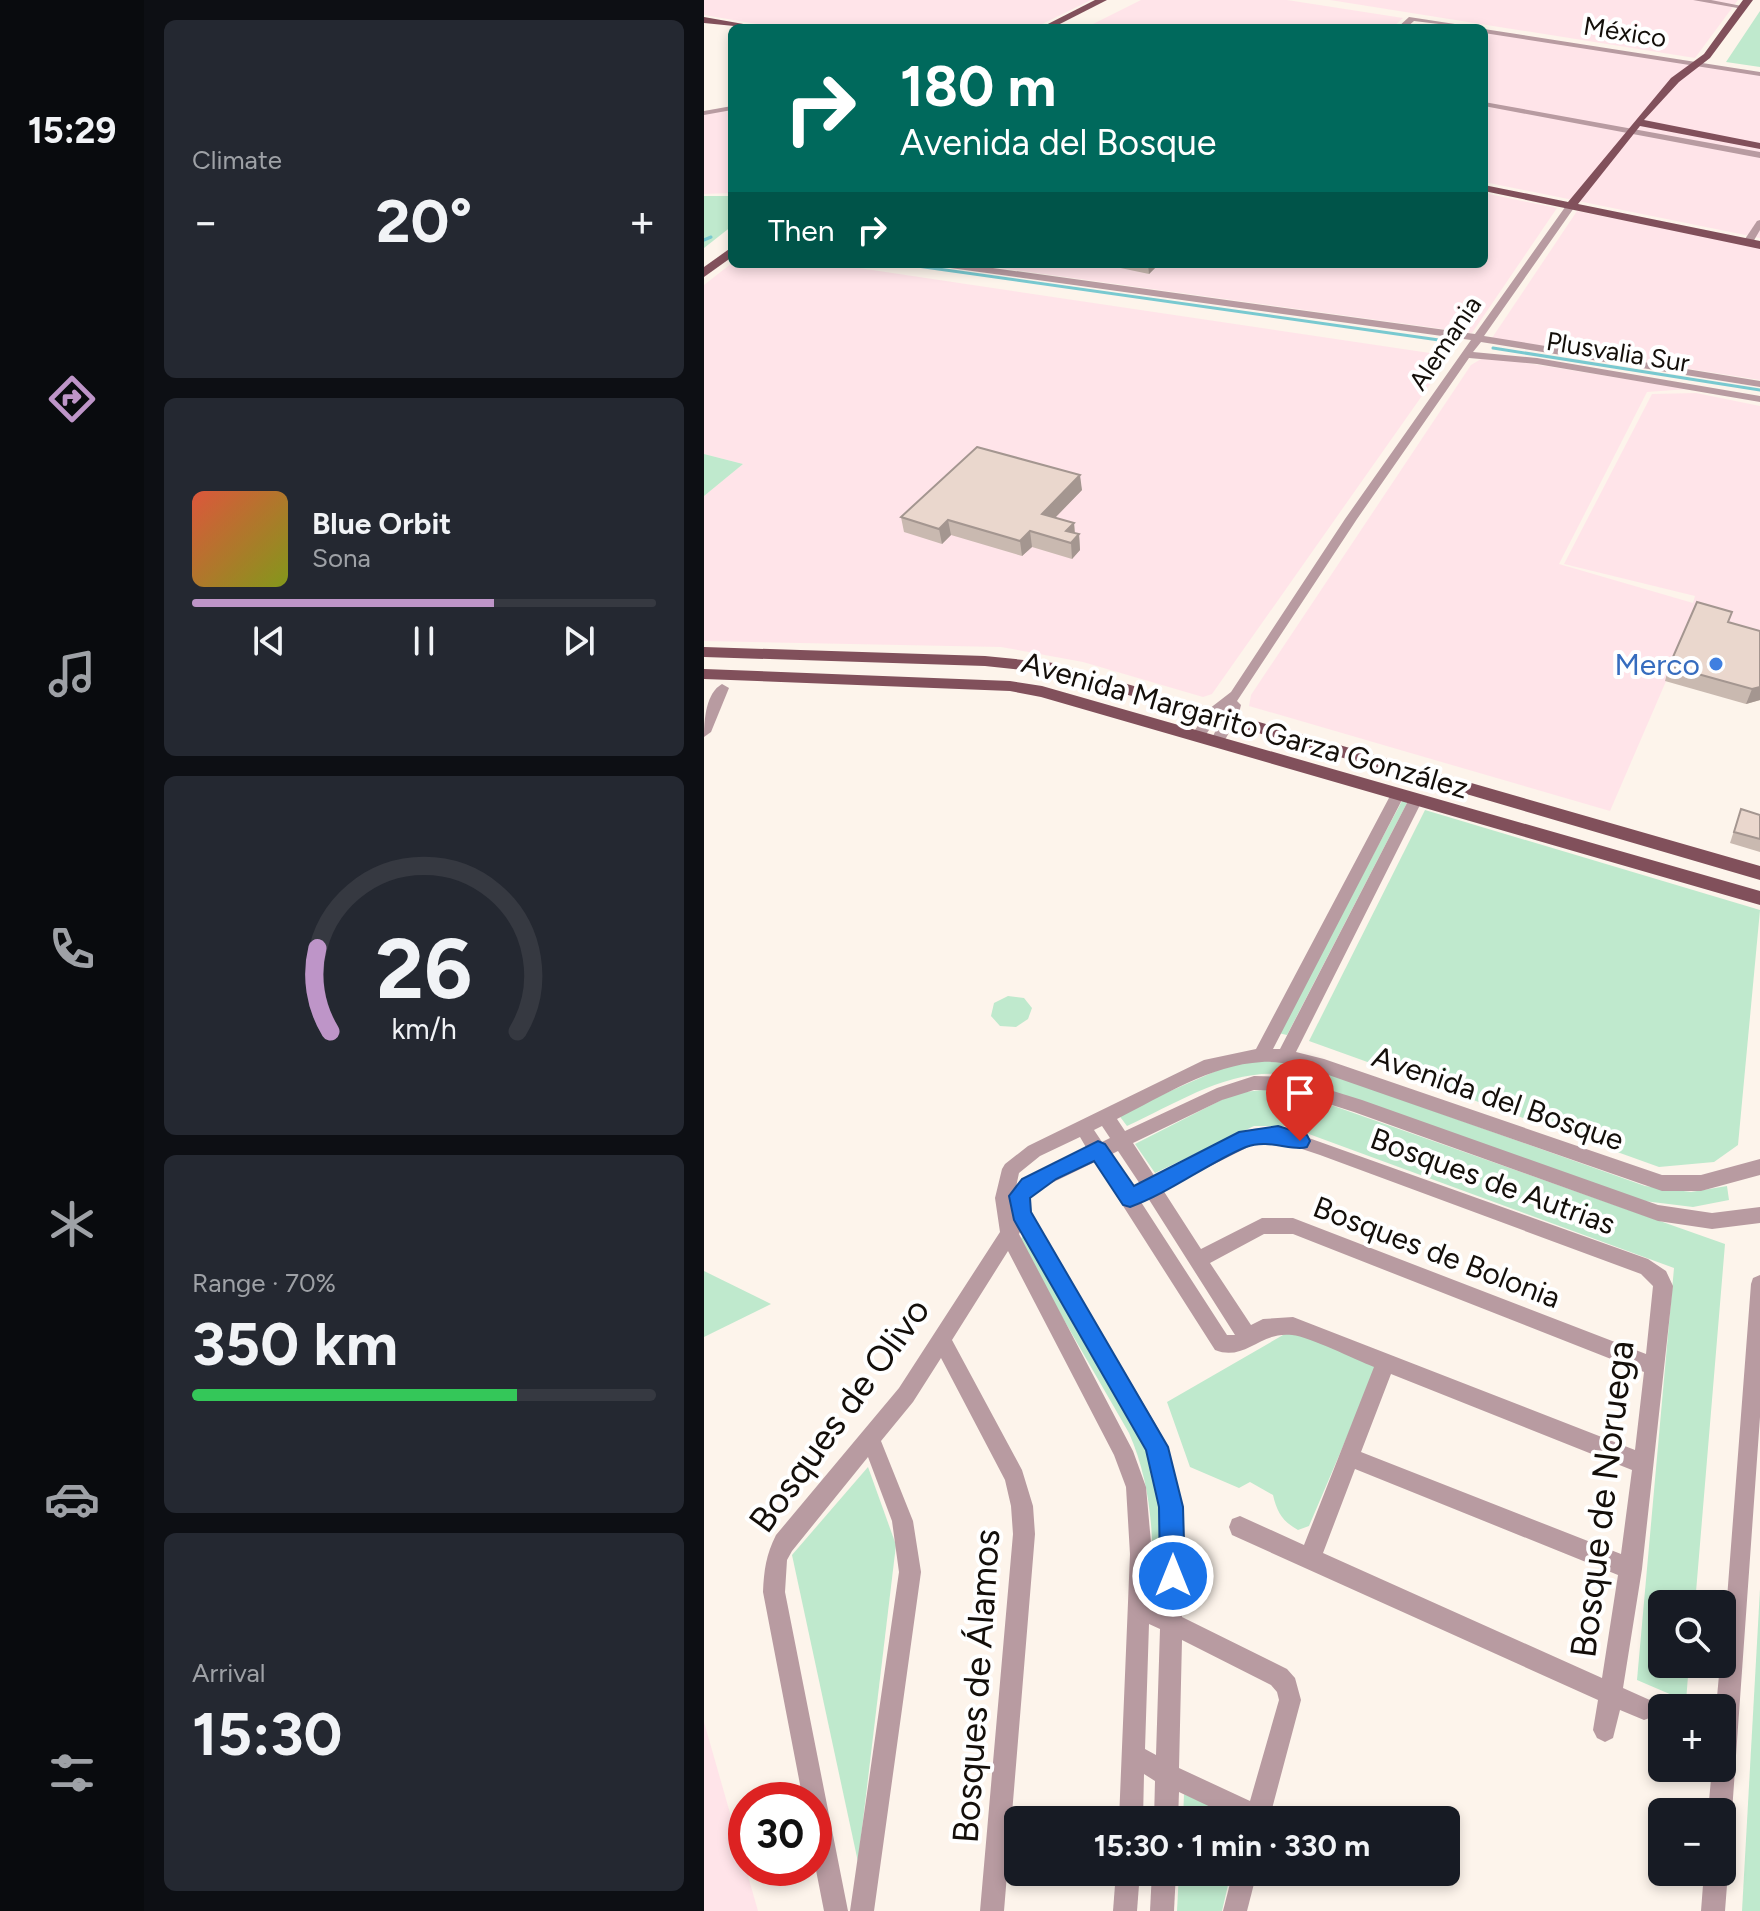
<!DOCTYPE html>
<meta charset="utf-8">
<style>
body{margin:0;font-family:Figtree,sans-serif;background:#242831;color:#f1f3f6;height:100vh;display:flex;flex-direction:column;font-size:30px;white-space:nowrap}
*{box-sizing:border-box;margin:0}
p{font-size:26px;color:#9ea1a6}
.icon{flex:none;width:44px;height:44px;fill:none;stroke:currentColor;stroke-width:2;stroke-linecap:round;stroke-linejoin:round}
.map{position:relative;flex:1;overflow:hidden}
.details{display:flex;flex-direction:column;gap:20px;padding:20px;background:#0d0f14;width:560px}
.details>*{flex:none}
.guide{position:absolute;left:24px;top:24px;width:760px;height:244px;border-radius:12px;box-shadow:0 4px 12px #0003;background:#00695c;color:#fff;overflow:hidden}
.buttons{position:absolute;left:944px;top:1590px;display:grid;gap:16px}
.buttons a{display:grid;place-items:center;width:88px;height:88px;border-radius:12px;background:#171b24;box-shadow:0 4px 12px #0003;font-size:40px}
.speed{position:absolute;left:24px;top:1782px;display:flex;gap:16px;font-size:40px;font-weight:700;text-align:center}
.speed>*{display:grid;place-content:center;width:104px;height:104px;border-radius:50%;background:#171b24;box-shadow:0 4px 12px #0003;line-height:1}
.speed .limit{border:12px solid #d22;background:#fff;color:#111}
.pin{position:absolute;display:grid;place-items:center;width:68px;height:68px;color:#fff;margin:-82px -34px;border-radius:50% 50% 50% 0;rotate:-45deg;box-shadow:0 0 8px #0007}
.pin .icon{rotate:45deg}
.me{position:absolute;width:88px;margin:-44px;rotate:0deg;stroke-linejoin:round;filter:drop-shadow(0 0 6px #0008)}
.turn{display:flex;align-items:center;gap:28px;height:168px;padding:0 40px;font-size:36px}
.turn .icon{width:104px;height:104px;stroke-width:2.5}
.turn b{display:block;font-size:56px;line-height:68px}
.then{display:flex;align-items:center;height:76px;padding:0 40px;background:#0003;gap:16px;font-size:30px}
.big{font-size:60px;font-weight:700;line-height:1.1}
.details .widget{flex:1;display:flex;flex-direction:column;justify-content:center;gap:12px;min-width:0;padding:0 28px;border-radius:12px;background:#242831}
.details .dial{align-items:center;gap:0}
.dial svg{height:208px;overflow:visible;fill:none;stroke:#363941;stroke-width:7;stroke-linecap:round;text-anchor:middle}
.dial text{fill:#f1f3f6;stroke:none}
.song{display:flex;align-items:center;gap:24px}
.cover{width:96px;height:96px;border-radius:12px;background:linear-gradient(135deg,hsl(10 70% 55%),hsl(70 70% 35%))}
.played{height:8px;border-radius:4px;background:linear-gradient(90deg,#be95c8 65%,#363941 65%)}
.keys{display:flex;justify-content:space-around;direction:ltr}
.heat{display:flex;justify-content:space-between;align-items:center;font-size:44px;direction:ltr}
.charge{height:12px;border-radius:6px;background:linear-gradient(90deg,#34c759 70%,#363941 0)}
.trip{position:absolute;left:300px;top:1806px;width:456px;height:80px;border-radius:12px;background:#171b24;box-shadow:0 4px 12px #0003;font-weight:700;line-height:80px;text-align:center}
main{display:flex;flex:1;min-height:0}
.tab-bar{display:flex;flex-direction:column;width:144px;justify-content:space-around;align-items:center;background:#090b0e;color:#9ea1a6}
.tab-bar .icon{width:56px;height:56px}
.tab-bar .on{color:#be95c8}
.tab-bar b{font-size:36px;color:#f1f3f6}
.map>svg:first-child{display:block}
.industrial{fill:#ffe4e9}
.green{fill:#bfe9cd}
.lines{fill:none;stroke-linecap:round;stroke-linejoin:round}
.stream{stroke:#79c9d0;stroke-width:3}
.minor{fill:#b89ba1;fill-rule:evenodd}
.major{fill:#81505b;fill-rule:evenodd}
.wall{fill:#c9b9b0}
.shaded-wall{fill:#a49690}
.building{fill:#ead7cd;stroke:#a49690;stroke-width:2}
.route{fill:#1a73e8;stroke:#114b97;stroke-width:2}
.shop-dot{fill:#3f7fe0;stroke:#fff;stroke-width:3}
.labels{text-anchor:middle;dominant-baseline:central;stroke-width:8;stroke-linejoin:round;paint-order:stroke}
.far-street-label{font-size:26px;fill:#140f0a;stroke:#fff}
.shop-label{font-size:30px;fill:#366cbe;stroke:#fff;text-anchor:end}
.street-label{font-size:30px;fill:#140f0a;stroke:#fff}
.near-street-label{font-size:36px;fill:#140f0a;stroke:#fff}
</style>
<main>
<nav class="tab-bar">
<b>15:29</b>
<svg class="icon on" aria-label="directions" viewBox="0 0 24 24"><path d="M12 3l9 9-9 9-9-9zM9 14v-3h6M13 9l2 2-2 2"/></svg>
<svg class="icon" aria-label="music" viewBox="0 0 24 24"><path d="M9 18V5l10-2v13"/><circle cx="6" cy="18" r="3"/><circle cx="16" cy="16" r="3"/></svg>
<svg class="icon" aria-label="phone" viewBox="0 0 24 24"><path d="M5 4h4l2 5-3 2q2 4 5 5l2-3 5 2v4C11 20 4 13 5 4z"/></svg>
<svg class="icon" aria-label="climate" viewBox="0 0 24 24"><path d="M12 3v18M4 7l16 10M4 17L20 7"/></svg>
<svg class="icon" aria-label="car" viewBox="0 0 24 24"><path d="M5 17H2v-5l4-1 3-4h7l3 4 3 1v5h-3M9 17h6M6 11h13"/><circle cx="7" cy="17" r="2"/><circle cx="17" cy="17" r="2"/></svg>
<svg class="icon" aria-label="filters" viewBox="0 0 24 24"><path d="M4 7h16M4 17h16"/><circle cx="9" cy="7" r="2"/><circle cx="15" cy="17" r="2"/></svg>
</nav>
<section class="details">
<div class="widget"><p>Climate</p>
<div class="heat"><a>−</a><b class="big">20°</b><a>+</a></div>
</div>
<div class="widget">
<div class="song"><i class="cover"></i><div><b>Blue Orbit</b><p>Sona</p></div></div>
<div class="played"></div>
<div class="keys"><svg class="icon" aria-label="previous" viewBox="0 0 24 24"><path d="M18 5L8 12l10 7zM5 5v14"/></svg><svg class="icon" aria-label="pause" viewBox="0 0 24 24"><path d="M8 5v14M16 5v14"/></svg><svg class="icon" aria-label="next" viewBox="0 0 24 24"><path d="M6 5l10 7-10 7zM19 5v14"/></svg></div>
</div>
<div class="widget dial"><svg viewBox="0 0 100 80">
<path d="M14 69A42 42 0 1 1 86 69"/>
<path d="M14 69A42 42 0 0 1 9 37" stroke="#be95c8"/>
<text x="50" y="56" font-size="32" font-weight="700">26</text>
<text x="50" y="72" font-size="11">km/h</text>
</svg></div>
<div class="widget"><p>Range · 70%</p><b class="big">350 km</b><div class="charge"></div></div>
<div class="widget"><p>Arrival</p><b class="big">15:30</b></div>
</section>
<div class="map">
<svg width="1056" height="1911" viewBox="0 0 1056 1911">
<rect width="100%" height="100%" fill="#fdf4eb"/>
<g class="industrial">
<path d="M0,0H387L330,28H77L0,15Z"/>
<path d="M437,0H583L699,18L688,28H381Z"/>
<path d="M626,0H1034L991,58Z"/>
<path d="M780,32L1056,75V238L780,182Z"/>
<path d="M28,107V193L0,194V111Z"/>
<path d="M780,193L853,208L768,333L266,264H780Z"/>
<path d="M873,211L1056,248V380L788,338Z"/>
<path d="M28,263L128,264L746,356L508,694L499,697L379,662L297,647L0,641V496L39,464L0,454V285Z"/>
<path d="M777,359L805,360L984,389L943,392L855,564L989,603L991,596L860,564L948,394L992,393L1056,406V631L991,614L906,811L545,706L547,695L767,365Z"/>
<path d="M0,1722L54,1911H0Z"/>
</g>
<g class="green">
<path d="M1056,11V67L1022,62Z"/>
<path d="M0,196H28V226L0,248Z"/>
<path d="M0,454L39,464L0,496Z"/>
<path d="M699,799L704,801L583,1035L574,1033Z"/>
<path d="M721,810L1056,910L1034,1145L1010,1162L955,1167L605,1041Z"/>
<path d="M304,996L320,998L328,1008L324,1019L312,1027L296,1026L287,1016L290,1003Z"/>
<path d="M562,1059L603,1066L941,1186L987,1192L1023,1186L1025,1200L989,1207L940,1201L576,1074C522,1070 471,1104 423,1126L414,1114L521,1067Z"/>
<path d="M569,1089L590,1092L1021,1244L991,1604H958V1664H985L982,1701L933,1680L970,1268L583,1126H550L451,1173L431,1144L531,1093Z"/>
<path d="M321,1232L434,1427C459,1484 460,1538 456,1600L448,1596C450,1538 448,1486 425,1433L315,1242Z"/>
<path d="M0,1271L67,1304L0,1337Z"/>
<path d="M586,1331L674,1364L605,1526L594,1530C578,1521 573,1512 569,1495L546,1482L535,1488L486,1467L463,1402Z"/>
<path d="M164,1467L192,1545L154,1862L88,1555Z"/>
<path d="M1056,1589V1911H1038Z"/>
<path d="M480,1794L539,1820H479Z"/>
<path d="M475,1872H527L518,1911H473Z"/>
</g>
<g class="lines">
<g class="stream">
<path d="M0,240L7,237"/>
<path d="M199,264L742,341"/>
<path d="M789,348L1056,390"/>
</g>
<g class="minor">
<path d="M989,0H1007L1043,7L1039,9Z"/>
<path d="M705,17L764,26L768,28L710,21L702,28H693Z"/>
<path d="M780,29L1056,72V76L780,33Z"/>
<path d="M780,102L1056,152V158L780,106Z"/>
<path d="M28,106V110L0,115V111Z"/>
<path d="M864,203L872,205L780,336L1056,381V387L777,342L769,352L833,358L1056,396V402L833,364L765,358L653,519L533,701L537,705L534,717L518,745L513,747L506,742L522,710L515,715L499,739H489L487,736L505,709L527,692L641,519L767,340L239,267L234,264H260L771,334Z"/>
<path d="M1056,220V230L1049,242L1041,244L1039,242L1053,221Z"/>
<path d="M18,684L25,688L7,732L0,737C0,719 2,693 18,684Z"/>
<path d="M693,791L700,796L569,1049H576L704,801L711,796L718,801L592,1052L620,1059L958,1175H997L1056,1159V1175L997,1191H958L613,1071C595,1066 577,1061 558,1062C506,1065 459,1096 413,1119L421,1131L513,1088L550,1076L584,1077L658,1100L954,1205L1008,1213L1056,1207V1223L1008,1229L954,1221L650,1112L584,1091L550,1090L518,1100L429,1143L451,1177L548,1129L574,1127L944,1259L962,1271L969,1286L938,1569L919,1688L948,1701L951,1709L948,1717L940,1720L916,1710L909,1738L901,1742L893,1738L889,1730L894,1700L528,1535L525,1527L528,1519L536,1516L600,1545L670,1367C650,1359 606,1337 588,1335C556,1331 541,1362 511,1350L391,1162L331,1191L324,1198L326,1212L455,1430L471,1474L478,1507V1617L583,1669L591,1678L597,1700L565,1820H534L475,1792L474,1820H450L451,1781L440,1774L439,1820H415L426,1554L422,1487L410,1455L304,1251L248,1340L318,1470L329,1506L331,1534L300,1911H276L309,1534L307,1506L301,1480L237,1358L209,1402L177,1441L209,1521L217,1572L170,1911H146L195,1572L188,1521L164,1457L88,1551L83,1560L81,1592L144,1911H120L110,1860V1800H99L59,1592C60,1570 62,1555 72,1535L195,1388L296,1232L291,1198L298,1169L301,1164L324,1146L500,1060L552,1049L686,796ZM398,1126L406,1138L398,1142L390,1130ZM376,1137L383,1149L319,1179L312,1187L315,1173L336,1156ZM556,1141H574L616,1155L937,1274L949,1286L942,1354L589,1218H558L497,1249L459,1190ZM414,1151L436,1184L428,1188L406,1155ZM444,1198L531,1335H523L437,1202ZM317,1230L437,1435L451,1474L456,1507L457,1606L446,1601L448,1554L442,1487L429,1451L315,1234ZM560,1234H589L940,1372L931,1450L589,1317L559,1319L547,1325L506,1263ZM687,1374L928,1470L917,1554L657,1452ZM651,1469L914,1575L898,1678L619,1553ZM445,1624L456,1629L452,1755L441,1749ZM478,1640L567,1685L573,1692L575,1700L546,1801L475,1768Z"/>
<path d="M1056,1275V1417L1028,1812L1024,1820L1018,1823V1812H1004L1008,1768H1018V1708H1012L1016,1664H1018L1047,1284L1049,1278Z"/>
<path d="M1018,1862L1024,1872L1021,1911H997L1000,1872H1018Z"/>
<path d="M412,1872H436L433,1911H409Z"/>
<path d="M448,1872H472L470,1911H446Z"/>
<path d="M529,1872H553L543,1911H519Z"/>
</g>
<g class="major">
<path d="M391,0H403L348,28H336Z"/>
<path d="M1039,0H1049L1006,58L975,82L940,120L1056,143V149L936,126L874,204L1056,241V249L780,191V185L864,202L967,78L1000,54Z"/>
<path d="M0,17L45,25L50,28L0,23Z"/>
<path d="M28,247V257L0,277V267Z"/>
<path d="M0,647L281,656L350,663L1056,866V880L349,673L281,666L0,657Z"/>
<path d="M0,669L306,681L338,686L1056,891V905L337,697L306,691L0,679Z"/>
</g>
</g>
<g class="wall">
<path d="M407,264H455L445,274L407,266Z"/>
<path d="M378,490L351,518L370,523L371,533L375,534L376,550L368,559L328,547L318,556L247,535L238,544L200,532L197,517Z"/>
<path d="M1024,622L1056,700L1042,704L961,681L965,666Z"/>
<path d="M1037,809L1056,815V852L1026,843Z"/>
</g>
<g class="shaded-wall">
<path d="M444,264H455L445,274Z"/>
<path d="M376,475L378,490L340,529L338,514Z"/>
<path d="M244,520L247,535L238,544L235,529Z"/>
<path d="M370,523L371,538L375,534L376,550L368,559L367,543L362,531Z"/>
<path d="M326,531L328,547L318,556L316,541Z"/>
<path d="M1056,687V700L1042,704L1048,689Z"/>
</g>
<g class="building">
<path d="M273,447L376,475L338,514L370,523L362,531L375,534L367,543L326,531L316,541L244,520L235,529L197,517Z"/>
<path d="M993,602L1028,612L1024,622L1056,631V687L1048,689L965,666Z"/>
<path d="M1037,809L1056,815V839L1030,832Z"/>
</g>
<path class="route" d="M574,1126L603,1135L606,1141L603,1147C588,1152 565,1138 542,1147C502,1164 467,1192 426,1207L419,1205L390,1161L352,1179L326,1198L327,1212L464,1447L479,1507L481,1576L478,1585L469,1588L460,1585L456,1576L455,1507L442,1450L310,1220L305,1196L318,1179L394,1141L401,1144L430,1186L535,1132Z"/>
<circle class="shop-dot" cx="1012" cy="664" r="8"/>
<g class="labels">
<g class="far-street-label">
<text transform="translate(921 32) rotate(9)">México</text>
<text transform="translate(741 343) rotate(-56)">Alemania</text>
<text transform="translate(914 352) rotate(9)">Plusvalia Sur</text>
</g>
<g class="shop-label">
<text x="996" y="664">Merco</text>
</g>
<g class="street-label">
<text transform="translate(541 725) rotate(16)">Avenida Margarito Garza González</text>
<text transform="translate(794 1098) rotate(19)">Avenida del Bosque</text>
<text transform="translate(789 1181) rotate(20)">Bosques de Autrias</text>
<text transform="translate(733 1252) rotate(21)">Bosques de Bolonia</text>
</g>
<g class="near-street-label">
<text transform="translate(135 1415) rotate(-54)">Bosques de Olivo</text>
<text transform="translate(898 1499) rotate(-83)">Bosque de Noruega</text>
<text transform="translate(272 1686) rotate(-86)">Bosques de Álamos</text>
</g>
</g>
</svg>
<div class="buttons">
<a><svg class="icon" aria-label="search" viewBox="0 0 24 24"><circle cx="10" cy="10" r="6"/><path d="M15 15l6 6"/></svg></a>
<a>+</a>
<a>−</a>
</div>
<div class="speed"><div class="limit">30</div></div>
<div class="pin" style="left:596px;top:1141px;background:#d93025"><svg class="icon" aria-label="arrive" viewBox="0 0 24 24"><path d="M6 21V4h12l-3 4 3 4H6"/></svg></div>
<svg class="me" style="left:469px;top:1576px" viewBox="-20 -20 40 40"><circle r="17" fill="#1a73e8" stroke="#fff" stroke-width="3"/><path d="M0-11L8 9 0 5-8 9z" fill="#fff"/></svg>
<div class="trip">15:30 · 1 min · 330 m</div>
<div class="guide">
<div class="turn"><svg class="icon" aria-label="right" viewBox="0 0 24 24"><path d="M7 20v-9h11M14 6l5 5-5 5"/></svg><div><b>180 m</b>Avenida del Bosque</div></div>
<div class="then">Then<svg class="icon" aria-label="right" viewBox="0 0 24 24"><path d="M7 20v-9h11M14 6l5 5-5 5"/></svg></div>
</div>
</div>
</main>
